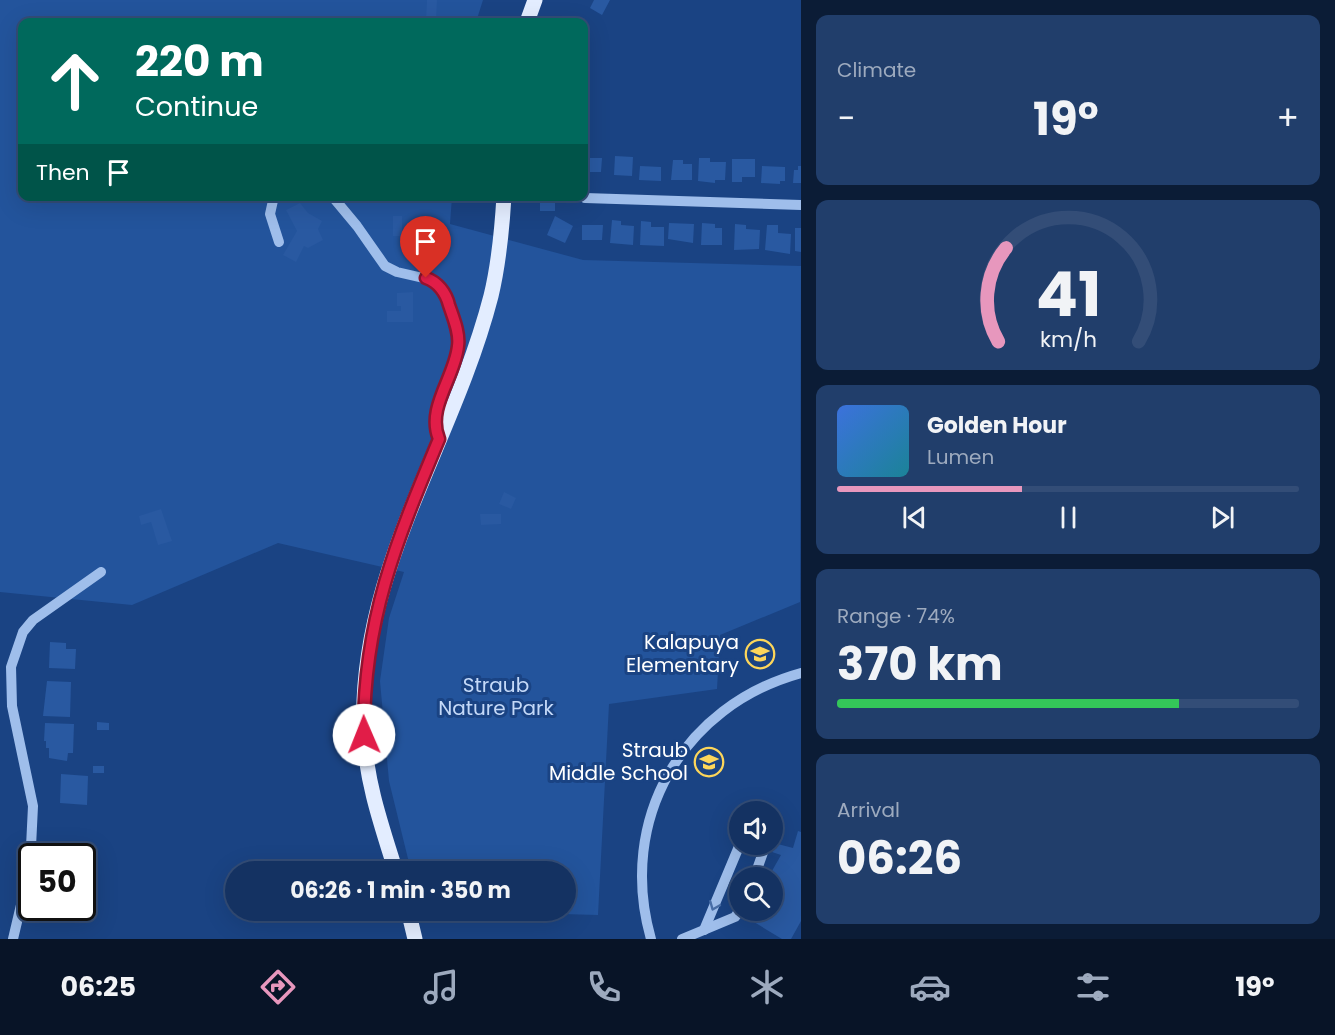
<!DOCTYPE html>
<meta charset="utf-8">
<style>
body{margin:0;font-family:Poppins,sans-serif;background:#213e6b;color:#f1f3f6;height:100vh;display:flex;flex-direction:column;font-size:22px;white-space:nowrap}
*{box-sizing:border-box;margin:0}
p{font-size:20px;color:#9daabe}
.icon{flex:none;width:33px;height:33px;fill:none;stroke:currentColor;stroke-width:2;stroke-linecap:round;stroke-linejoin:round}
.map{position:relative;flex:1;overflow:hidden}
.panel{display:flex;flex-direction:column;gap:15px;padding:15px;background:#0b1c36;width:534px}
.panel>*{flex:none}
.guide{position:absolute;left:18px;top:18px;width:570px;height:183px;border-radius:12px;box-shadow:0 6px 24px #0002,0 0 0 2px #334d77;background:#00695c;color:#fff;overflow:hidden}
.tools{position:absolute;left:729px;top:801px;display:grid;gap:12px}
.tools a{display:grid;place-items:center;width:54px;height:54px;border-radius:50%;background:#143262;box-shadow:0 6px 24px #0002,0 0 0 2px #334d77;font-size:30px}
.speed{position:absolute;left:18px;top:843px;display:flex;gap:12px;font-size:30px;font-weight:700;text-align:center}
.speed>*{display:grid;place-content:center;width:78px;height:78px;border-radius:50%;background:#143262;box-shadow:0 6px 24px #0002,0 0 0 2px #334d77;line-height:1}
.speed .limit{border:3px solid #111;border-radius:9px;background:#fff;color:#111}
.pin{position:absolute;display:grid;place-items:center;width:51px;height:51px;color:#fff;margin:-62px -26px;border-radius:50% 50% 50% 0;rotate:-45deg;box-shadow:0 0 6px #0007}
.pin .icon{rotate:45deg}
.me{position:absolute;width:66px;margin:-33px;rotate:359deg;stroke-linejoin:round;filter:drop-shadow(0 0 4px #0008)}
.turn{display:flex;align-items:center;gap:21px;height:126px;padding:0 18px;font-size:27px}
.turn .icon{width:78px;height:78px;stroke-width:2.5}
.turn b{display:block;font-size:42px;line-height:51px}
.then{display:flex;align-items:center;height:57px;padding:0 18px;background:#0003;gap:12px;font-size:22px}
.big{font-size:45px;font-weight:700;line-height:1.1}
.panel .widget{flex:1;display:flex;flex-direction:column;justify-content:center;gap:9px;min-width:0;padding:0 21px;border-radius:12px;background:#213e6b}
.panel .dial{align-items:center;gap:0}
.dial svg{height:156px;overflow:visible;fill:none;stroke:#334d77;stroke-width:7;stroke-linecap:round;text-anchor:middle}
.dial text{fill:#f1f3f6;stroke:none}
.song{display:flex;align-items:center;gap:18px}
.cover{width:72px;height:72px;border-radius:9px;background:linear-gradient(135deg,hsl(220 70% 55%),hsl(190 70% 35%))}
.played{height:6px;border-radius:3px;background:linear-gradient(90deg,#e797bd 40%,#334d77 40%)}
.keys{display:flex;justify-content:space-around;direction:ltr}
.heat{display:flex;justify-content:space-between;align-items:center;font-size:33px;direction:ltr}
.charge{height:9px;border-radius:4px;background:linear-gradient(90deg,#34c759 74%,#334d77 0)}
.trip{position:absolute;left:225px;top:861px;width:351px;height:60px;border-radius:30px;background:#143262;box-shadow:0 6px 24px #0002,0 0 0 2px #334d77;font-weight:700;line-height:60px;text-align:center}
.dock{display:flex;height:96px;justify-content:space-around;align-items:center;background:#081427;color:#9daabe}
.dock .icon{width:42px;height:42px}
.dock .active{color:#e797bd}
.dock b{font-size:27px;color:#f1f3f6}
main{display:flex;flex:1;min-height:0}
.map>svg:first-child{display:block}
.green{fill:#23549c}
.building{fill:#2959a1}
.lines{fill:none;stroke-linecap:round;stroke-linejoin:round}
.minor{stroke:#9fbeeb;stroke-width:10}
.major{stroke:#e3edff;stroke-width:15}
.oneway{stroke:#496ea7}
.route-casing{stroke:#92132f;stroke-width:15}
.route{stroke:#e11d48;stroke-width:10}
.labels{text-anchor:middle;dominant-baseline:central;stroke-width:6;stroke-linejoin:round;paint-order:stroke}
.poi-label{font-size:20px;fill:#fff;stroke:#1a4383;text-anchor:end}
.park-label{font-size:20px;fill:#c4d9f8;stroke:#1a4383}
</style>
<main>
<div class="map">
<svg width="801" height="939" viewBox="0 0 801 939">
<rect width="100%" height="100%" fill="#1a4383"/>
<path class="green" d="M0,0H483L476,22H22V196L452,197L450,224L583,260L801,266L800,602L720,635L717,689L609,704L598,915L453,911L566,910V872L411,871L389,781L380,681L389,618L404,572L278,543L132,605L0,592Z"/>
<g class="building">
<path d="M427,0H437L436,21L426,20Z"/>
<path d="M594,0H610L602,15L590,8Z"/>
<path d="M615,156L633,157L632,176L614,175Z"/>
<path d="M584,158H602L601,172H584Z"/>
<path d="M699,158H710V162H726L725,180H715V183L698,181Z"/>
<path d="M732,159H755V177H742V182H732Z"/>
<path d="M673,160H683V164H692V180H671Z"/>
<path d="M640,166L661,167V181L639,180Z"/>
<path d="M762,166L785,167V181H780V184L761,183Z"/>
<path d="M798,166H801V183H793L794,170H798Z"/>
<rect x="540" y="196" width="15" height="15"/>
<path d="M300,203L308,213L322,221L318,229L323,240L308,248L304,246L296,262L283,255L297,231L286,210Z"/>
<rect x="393" y="216" width="9" height="20"/>
<path d="M555,216L573,226L565,243L547,235Z"/>
<path d="M612,220L621,221V225L634,226L633,245L610,243Z"/>
<path d="M641,221L651,222V227H664V246L640,245Z"/>
<path d="M669,223L694,224L693,243L668,239Z"/>
<path d="M702,223L715,224V228H722V245H701Z"/>
<path d="M735,224L746,225V229L760,230L759,249L734,250Z"/>
<path d="M582,225H603L602,240H582Z"/>
<path d="M767,225H778V233L791,234L790,254L765,250Z"/>
<path d="M795,228H801V252L795,251Z"/>
<rect x="429" y="239" width="9" height="17"/>
<path d="M413,292V322H387V311H401V306H397V293Z"/>
<path d="M504,492L516,498L511,509L499,504Z"/>
<path d="M161,509L172,541L158,545L151,522L141,525L139,516Z"/>
<path d="M480,514H501V524L481,525Z"/>
<path d="M50,642L66,643V649H76L75,669L49,668Z"/>
<path d="M47,681L71,682L70,717L43,716Z"/>
<path d="M97,722L109,723V730H97Z"/>
<path d="M45,723L74,724L73,753H68L67,761L49,758V748H46V741H44Z"/>
<rect x="93" y="766" width="11" height="7"/>
<path d="M61,774L88,776L87,805L60,803Z"/>
<path d="M798,831L801,832V921L791,939H782L744,916L748,910H772V878H768L781,855L772,852L774,843L793,848Z"/>
<path d="M67,841L79,842V856H56V843L67,844Z"/>
<path d="M51,908H70V911L66,910L65,923L50,922Z"/>
</g>
<g class="lines">
<g class="minor">
<path d="M274,196L270,214L279,242"/>
<path d="M332,196L357,226L385,266L397,272L432,280L447,298L459,344L439,402L435,430L439,439"/>
<path d="M585,198L801,205"/>
<path d="M754,878L766,844"/>
<path d="M704,930L740,844"/>
<path d="M13,939L30,867L33,806L12,706L11,667L23,632L33,620L101,572"/>
<path d="M651,939C617,820 682,706 801,673"/>
<path d="M682,939L735,917L740,910"/>
</g>
<g class="major">
<path d="M527,22L535,0"/>
<path d="M396,872C382,827 366,782 364,734C357,571 452,447 491,296C499,263 502,230 504,196"/>
<path d="M408,910L415,939"/>
</g>
</g>
<defs><path id="oneway-chevron" d="M-2-3.5L2.5 0L-2 3.5" fill="none" stroke-width="1.6" stroke-linecap="round" stroke-linejoin="round" transform="scale(1.5)"/></defs>
<use class="oneway" href="#oneway-chevron" transform="translate(714 906) rotate(112)"/>
<g class="lines">
<g class="route-casing">
<path id="route" d="M364,735C363,621 396,542 439,439C426,408 455,377 458,346C460,333 453,317 449,305C446,293 438,282 426,278"/>
</g>
<use href="#route" class="route"/>
</g>
<defs>
<g id="school-ring" transform="scale(1.5)"><circle r="9.5" fill="#1a4383" stroke="#fdd65a" stroke-width="1.5"/><path d="M0-5L7-2L0 1L-7-2ZM-4 1L0 2.5L4 1V4Q0 6-4 4Z" fill="#fdd65a"/></g>
</defs>
<g fill-rule="evenodd">
<use href="#school-ring" x="760" y="654"/>
<use href="#school-ring" x="709" y="762"/>
</g>
<g class="labels">
<g class="poi-label">
<text x="739" y="642">Kalapuya<tspan x="739" dy="23">Elementary</tspan></text>
<text x="688" y="750">Straub<tspan x="688" dy="23">Middle School</tspan></text>
</g>
<g class="park-label">
<text x="496" y="685">Straub<tspan x="496" dy="23">Nature Park</tspan></text>
</g>
</g>
</svg>
<div class="tools">
<a><svg class="icon" aria-label="sound" viewBox="0 0 24 24"><path d="M4 9h4l5-4v14l-5-4H4zM17 9q2 3 0 6"/></svg></a>
<a><svg class="icon" aria-label="search" viewBox="0 0 24 24"><circle cx="10" cy="10" r="6"/><path d="M15 15l6 6"/></svg></a>
</div>
<div class="speed"><div class="limit">50</div></div>
<div class="pin" style="left:426px;top:278px;background:#d93025"><svg class="icon" aria-label="arrive" viewBox="0 0 24 24"><path d="M6 21V4h12l-3 4 3 4H6"/></svg></div>
<svg class="me" style="left:364px;top:735px" viewBox="-20 -20 40 40"><circle r="19" fill="#fff"/><path d="M0-13L10 11 0 6-10 11z" fill="#e11d48"/></svg>
<div class="trip">06:26 · 1 min · 350 m</div>
<div class="guide">
<div class="turn"><svg class="icon" aria-label="ahead" viewBox="0 0 24 24"><path d="M12 20V5M6 11l6-6 6 6"/></svg><div><b>220 m</b>Continue</div></div>
<div class="then">Then<svg class="icon" aria-label="arrive" viewBox="0 0 24 24"><path d="M6 21V4h12l-3 4 3 4H6"/></svg></div>
</div>
</div>
<section class="panel">
<div class="widget"><p>Climate</p>
<div class="heat"><a>−</a><b class="big">19°</b><a>+</a></div>
</div>
<div class="widget dial"><svg viewBox="0 0 100 80">
<path d="M14 69A42 42 0 1 1 86 69"/>
<path d="M14 69A42 42 0 0 1 18 21" stroke="#e797bd"/>
<text x="50" y="56" font-size="32" font-weight="700">41</text>
<text x="50" y="72" font-size="11">km/h</text>
</svg></div>
<div class="widget">
<div class="song"><i class="cover"></i><div><b>Golden Hour</b><p>Lumen</p></div></div>
<div class="played"></div>
<div class="keys"><svg class="icon" aria-label="previous" viewBox="0 0 24 24"><path d="M18 5L8 12l10 7zM5 5v14"/></svg><svg class="icon" aria-label="pause" viewBox="0 0 24 24"><path d="M8 5v14M16 5v14"/></svg><svg class="icon" aria-label="next" viewBox="0 0 24 24"><path d="M6 5l10 7-10 7zM19 5v14"/></svg></div>
</div>
<div class="widget"><p>Range · 74%</p><b class="big">370 km</b><div class="charge"></div></div>
<div class="widget"><p>Arrival</p><b class="big">06:26</b></div>
</section>
</main>
<nav class="dock">
<b>06:25</b>
<svg class="icon active" aria-label="directions" viewBox="0 0 24 24"><path d="M12 3l9 9-9 9-9-9zM9 14v-3h6M13 9l2 2-2 2"/></svg>
<svg class="icon" aria-label="music" viewBox="0 0 24 24"><path d="M9 18V5l10-2v13"/><circle cx="6" cy="18" r="3"/><circle cx="16" cy="16" r="3"/></svg>
<svg class="icon" aria-label="phone" viewBox="0 0 24 24"><path d="M5 4h4l2 5-3 2q2 4 5 5l2-3 5 2v4C11 20 4 13 5 4z"/></svg>
<svg class="icon" aria-label="climate" viewBox="0 0 24 24"><path d="M12 3v18M4 7l16 10M4 17L20 7"/></svg>
<svg class="icon" aria-label="car" viewBox="0 0 24 24"><path d="M5 17H2v-5l4-1 3-4h7l3 4 3 1v5h-3M9 17h6M6 11h13"/><circle cx="7" cy="17" r="2"/><circle cx="17" cy="17" r="2"/></svg>
<svg class="icon" aria-label="filters" viewBox="0 0 24 24"><path d="M4 7h16M4 17h16"/><circle cx="9" cy="7" r="2"/><circle cx="15" cy="17" r="2"/></svg>
<b>19°</b>
</nav>
